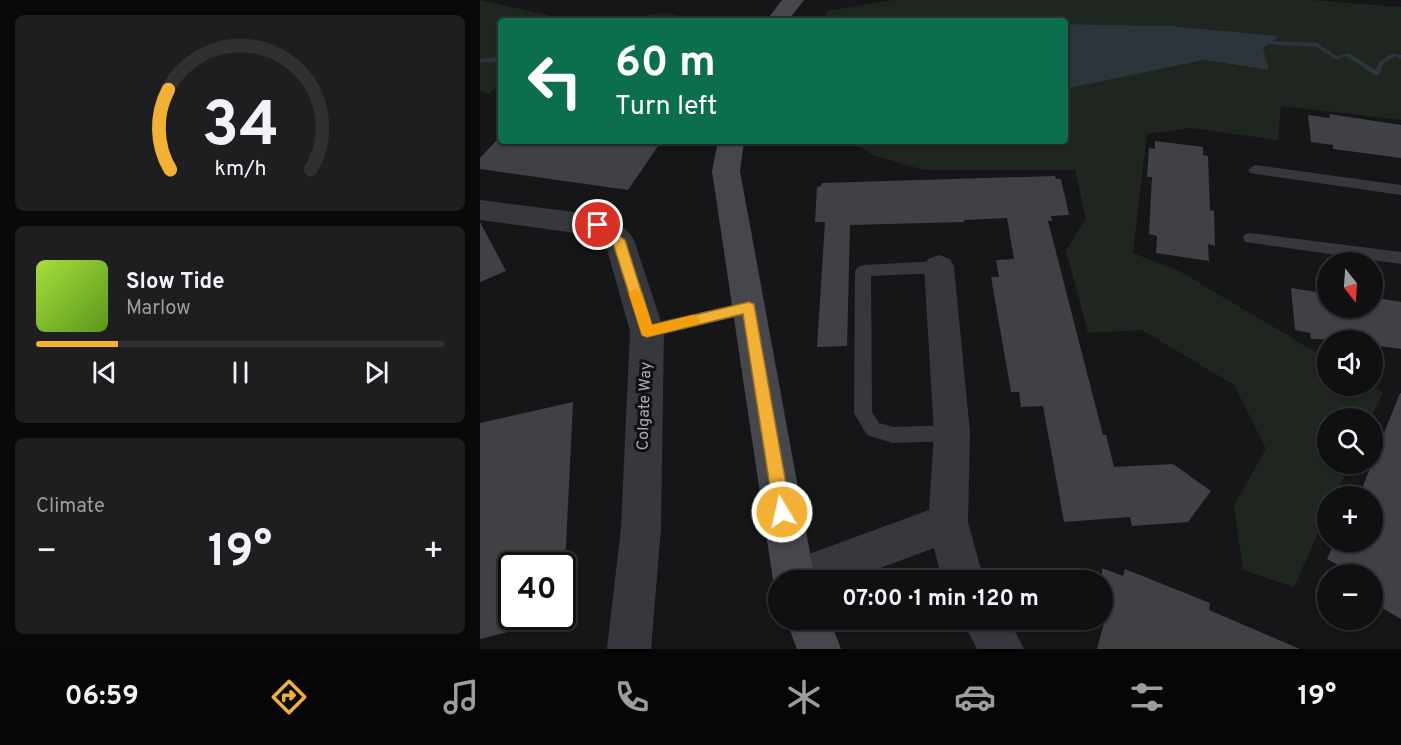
<!DOCTYPE html>
<meta charset="utf-8">
<style>
body{margin:0;font-family:Overpass,sans-serif;background:#1e1e20;color:#f1f3f6;height:100vh;display:flex;flex-direction:column;font-size:22px;white-space:nowrap}
*{box-sizing:border-box;margin:0}
p{font-size:20px;color:#9c9d9f}
.icon{flex:none;width:33px;height:33px;fill:none;stroke:currentColor;stroke-width:2;stroke-linecap:round;stroke-linejoin:round}
.map{position:relative;flex:1;overflow:hidden}
.side{display:flex;flex-direction:column;gap:15px;padding:15px;background:#09090a;width:480px}
.side>*{flex:none}
.banner{position:absolute;left:18px;top:18px;width:570px;height:126px;border-radius:6px;box-shadow:0 2px 4px #0004,0 0 0 2px #303032;background:#0b6e4f;color:#fff;overflow:hidden}
.needle{width:39px;rotate:163deg}
.tools{position:absolute;left:837px;top:252px;display:grid;gap:12px}
.tools a{display:grid;place-items:center;width:66px;height:66px;border-radius:50%;background:#101012;box-shadow:0 2px 4px #0004,0 0 0 2px #303032;font-size:30px}
.speed{position:absolute;left:18px;top:552px;display:flex;gap:12px;font-size:30px;font-weight:700;text-align:center}
.speed>*{display:grid;place-content:center;width:78px;height:78px;border-radius:50%;background:#101012;box-shadow:0 2px 4px #0004,0 0 0 2px #303032;line-height:1}
.speed .limit{border:3px solid #111;border-radius:9px;background:#fff;color:#111}
.pin{position:absolute;display:grid;place-items:center;width:51px;height:51px;color:#fff;margin:-26px;border:3px solid #fff;border-radius:50%;box-shadow:0 2px 6px #0007}
.me{position:absolute;width:66px;margin:-33px;rotate:351deg;stroke-linejoin:round;filter:drop-shadow(0 0 4px #0008)}
.turn{display:flex;align-items:center;gap:21px;height:126px;padding:0 18px;font-size:27px}
.turn .icon{width:78px;height:78px;stroke-width:2.5}
.turn b{display:block;font-size:42px;line-height:51px}
.big{font-size:45px;font-weight:700;line-height:1.1}
.side .card{flex:1;display:flex;flex-direction:column;justify-content:center;gap:9px;min-width:0;padding:0 21px;border-radius:9px;background:#1e1e20}
.side .dial{align-items:center;gap:0}
.dial svg{height:156px;overflow:visible;fill:none;stroke:#303032;stroke-width:7;stroke-linecap:round;text-anchor:middle}
.dial text{fill:#f1f3f6;stroke:none}
.song{display:flex;align-items:center;gap:18px}
.cover{width:72px;height:72px;border-radius:9px;background:linear-gradient(135deg,hsl(80 70% 55%),hsl(90 70% 35%))}
.played{height:6px;border-radius:3px;background:linear-gradient(90deg,#f2b134 20%,#303032 20%)}
.keys{display:flex;justify-content:space-around;direction:ltr}
.heat{display:flex;justify-content:space-between;align-items:center;font-size:33px;direction:ltr}
.trip{position:absolute;left:288px;top:570px;width:345px;height:60px;border-radius:30px;background:#101012;box-shadow:0 2px 4px #0004,0 0 0 2px #303032;font-weight:700;line-height:60px;text-align:center}
.menu{display:flex;height:96px;justify-content:space-around;align-items:center;background:#060607;color:#9c9d9f}
.menu .icon{width:42px;height:42px}
.menu .active{color:#f2b134}
.menu b{font-size:27px;color:#f1f3f6}
main{display:flex;flex:1;min-height:0}
.map>svg:first-child{display:block}
.green{fill:#1e261f}
.water{fill:#2c353c}
.lines{fill:none;stroke-linecap:round;stroke-linejoin:round}
.stream{fill:#2c353c;fill-rule:evenodd}
.building{fill:#404145}
.lane{fill:#37383d;fill-rule:evenodd}
.street{fill:#37383d;fill-rule:evenodd}
.secondary{fill:#45474d;fill-rule:evenodd}
.route{fill:#f2b134;stroke:#9d7322;stroke-width:1.5}
.slow{fill:#f59e0b}
.labels{text-anchor:middle;dominant-baseline:central;stroke-width:6;stroke-linejoin:round;paint-order:stroke}
.street-label{font-size:16px;fill:#a8adb8;stroke:#111113}
</style>
<main>
<section class="side">
<div class="card dial"><svg viewBox="0 0 100 80">
<path d="M14 69A42 42 0 1 1 86 69"/>
<path d="M14 69A42 42 0 0 1 13 28" stroke="#f2b134"/>
<text x="50" y="56" font-size="32" font-weight="700">34</text>
<text x="50" y="72" font-size="11">km/h</text>
</svg></div>
<div class="card">
<div class="song"><i class="cover"></i><div><b>Slow Tide</b><p>Marlow</p></div></div>
<div class="played"></div>
<div class="keys"><svg class="icon" aria-label="previous" viewBox="0 0 24 24"><path d="M18 5L8 12l10 7zM5 5v14"/></svg><svg class="icon" aria-label="pause" viewBox="0 0 24 24"><path d="M8 5v14M16 5v14"/></svg><svg class="icon" aria-label="next" viewBox="0 0 24 24"><path d="M6 5l10 7-10 7zM19 5v14"/></svg></div>
</div>
<div class="card"><p>Climate</p>
<div class="heat"><a>−</a><b class="big">19°</b><a>+</a></div>
</div>
</section>
<div class="map">
<svg width="921" height="649" viewBox="0 0 921 649">
<rect width="100%" height="100%" fill="#161618"/>
<g class="green">
<path d="M0,0L94,21H21V84L8,94L0,91Z"/>
<path d="M414,0H831L921,7V120L801,106L798,140L710,128L667,134L653,253L701,272L847,359L848,386H891L903,392L891,418H848V464H870L855,496H848L847,513L814,587L763,570L754,505L786,449L754,385L662,330L608,333L586,250L606,219L595,170H443L393,155L371,141H585V89L724,60L789,70L782,47L799,36L691,26L585,24V21L508,18L343,21L347,11Z"/>
<path d="M184,13L227,21H123Z"/>
</g>
<path class="water" d="M585,24L691,26L800,36L783,48L789,70L724,60L585,89Z"/>
<g class="lines">
<g class="stream">
<path d="M790,41L837,43L857,56L869,53L895,70L900,61L913,53L921,55V59L915,56L904,63L899,74L896,76L866,56L857,60L836,47L788,44V42Z"/>
<path d="M21,57V61L0,63V59Z"/>
</g>
</g>
<g class="building">
<path d="M849,114L921,125V158L853,149V145L831,142L828,115L850,118Z"/>
<path d="M16,141H139L178,146L148,190L0,169V158Z"/>
<path d="M675,141L723,147V155L728,156L730,210L734,211L735,246L728,244L729,261L676,253L677,236L669,234L672,177H667L669,148L675,149Z"/>
<path d="M575,176L576,179H581L589,215L571,216L572,221H568L623,435H626L634,467L693,464L731,491L708,522L652,526L650,517L584,522L563,406L541,407L539,392H531L511,277H519L516,260L534,259L527,218L484,220V222L370,225L367,346L337,347L345,222H335L337,187L341,186L342,183Z"/>
<path d="M0,222L26,271L0,282Z"/>
<path d="M811,288L848,294V308H892V297L921,302V349L892,345V340L831,339L830,333L815,330Z"/>
<path d="M920,393H921V619L892,602V574H856L860,566L847,559L855,542H892V496H879Z"/>
<path d="M93,402L85,566H32V631L0,639V423Z"/>
<path d="M622,568L643,576L645,569L730,603L729,610L820,649H617L627,612L622,610Z"/>
</g>
<g class="lines">
<g class="lane">
<path d="M775,165L921,185V195L770,173L768,170Z"/>
<path d="M770,233L921,252V264L765,242L763,238L765,234Z"/>
<path d="M459,261L464,263L467,267L464,271L459,273L391,276L392,412L399,423L413,427L472,425L479,427L481,433L479,439L472,441L413,443L387,435L374,413L375,271L378,267L383,265Z"/>
<path d="M269,302L275,304L277,308L275,312L269,314L167,338L161,336L159,331L161,326L167,324Z"/>
</g>
<g class="street">
<path d="M0,200L118,215C132,219 147,227 154,240L184,331L181,528L171,649H127L141,528L150,331L126,246L110,235L0,220Z"/>
<path d="M459,255L470,259L474,267L490,433L488,523L504,580H462L454,548L368,580H298V593L293,580L299,565L449,510L454,433L444,267L448,259Z"/>
<path d="M482,620H529L544,649H497Z"/>
</g>
<g class="secondary">
<path d="M302,0H324L308,21H286Z"/>
<path d="M238,141H264L260,171L335,580H298V593L293,580L232,171Z"/>
<path d="M306,620H350L361,649H317Z"/>
</g>
</g>
<path class="route" d="M118,221L145,240L172,325L269,302L274,304L311,512L308,517L302,520L297,517L294,512L263,314L167,337L162,335L133,243L112,225Z"/>
<path class="slow" d="M155,288L162,294L172,325L213,315L218,317L220,321L218,324L167,337L162,335L149,294Z"/>
<g class="labels">
<g class="street-label">
<text transform="translate(165 406) rotate(-88)">Colgate Way</text>
</g>
</g>
</svg>
<div class="tools">
<a><svg class="needle" viewBox="-14 -14 28 28"><path d="M0-13l5 13h-10z" fill="#e53935"/><path d="M0 13l5-13h-10z" fill="#9c9d9f"/></svg></a>
<a><svg class="icon" aria-label="sound" viewBox="0 0 24 24"><path d="M4 9h4l5-4v14l-5-4H4zM17 9q2 3 0 6"/></svg></a>
<a><svg class="icon" aria-label="search" viewBox="0 0 24 24"><circle cx="10" cy="10" r="6"/><path d="M15 15l6 6"/></svg></a>
<a>+</a>
<a>−</a>
</div>
<div class="speed"><div class="limit">40</div></div>
<div class="pin" style="left:118px;top:225px;background:#d93025"><svg class="icon" aria-label="arrive" viewBox="0 0 24 24"><path d="M6 21V4h12l-3 4 3 4H6"/></svg></div>
<svg class="me" style="left:302px;top:512px" viewBox="-20 -20 40 40"><circle r="17" fill="#f2b134" stroke="#fff" stroke-width="3"/><path d="M0-11L8 9 0 5-8 9z" fill="#fff"/></svg>
<div class="trip">07:00 · 1 min · 120 m</div>
<div class="banner">
<div class="turn"><svg class="icon" aria-label="left" viewBox="0 0 24 24"><path d="M17 20v-9H6M10 6l-5 5 5 5"/></svg><div><b>60 m</b>Turn left</div></div>
</div>
</div>
</main>
<nav class="menu">
<b>06:59</b>
<svg class="icon active" aria-label="directions" viewBox="0 0 24 24"><path d="M12 3l9 9-9 9-9-9zM9 14v-3h6M13 9l2 2-2 2"/></svg>
<svg class="icon" aria-label="music" viewBox="0 0 24 24"><path d="M9 18V5l10-2v13"/><circle cx="6" cy="18" r="3"/><circle cx="16" cy="16" r="3"/></svg>
<svg class="icon" aria-label="phone" viewBox="0 0 24 24"><path d="M5 4h4l2 5-3 2q2 4 5 5l2-3 5 2v4C11 20 4 13 5 4z"/></svg>
<svg class="icon" aria-label="climate" viewBox="0 0 24 24"><path d="M12 3v18M4 7l16 10M4 17L20 7"/></svg>
<svg class="icon" aria-label="car" viewBox="0 0 24 24"><path d="M5 17H2v-5l4-1 3-4h7l3 4 3 1v5h-3M9 17h6M6 11h13"/><circle cx="7" cy="17" r="2"/><circle cx="17" cy="17" r="2"/></svg>
<svg class="icon" aria-label="filters" viewBox="0 0 24 24"><path d="M4 7h16M4 17h16"/><circle cx="9" cy="7" r="2"/><circle cx="15" cy="17" r="2"/></svg>
<b>19°</b>
</nav>
